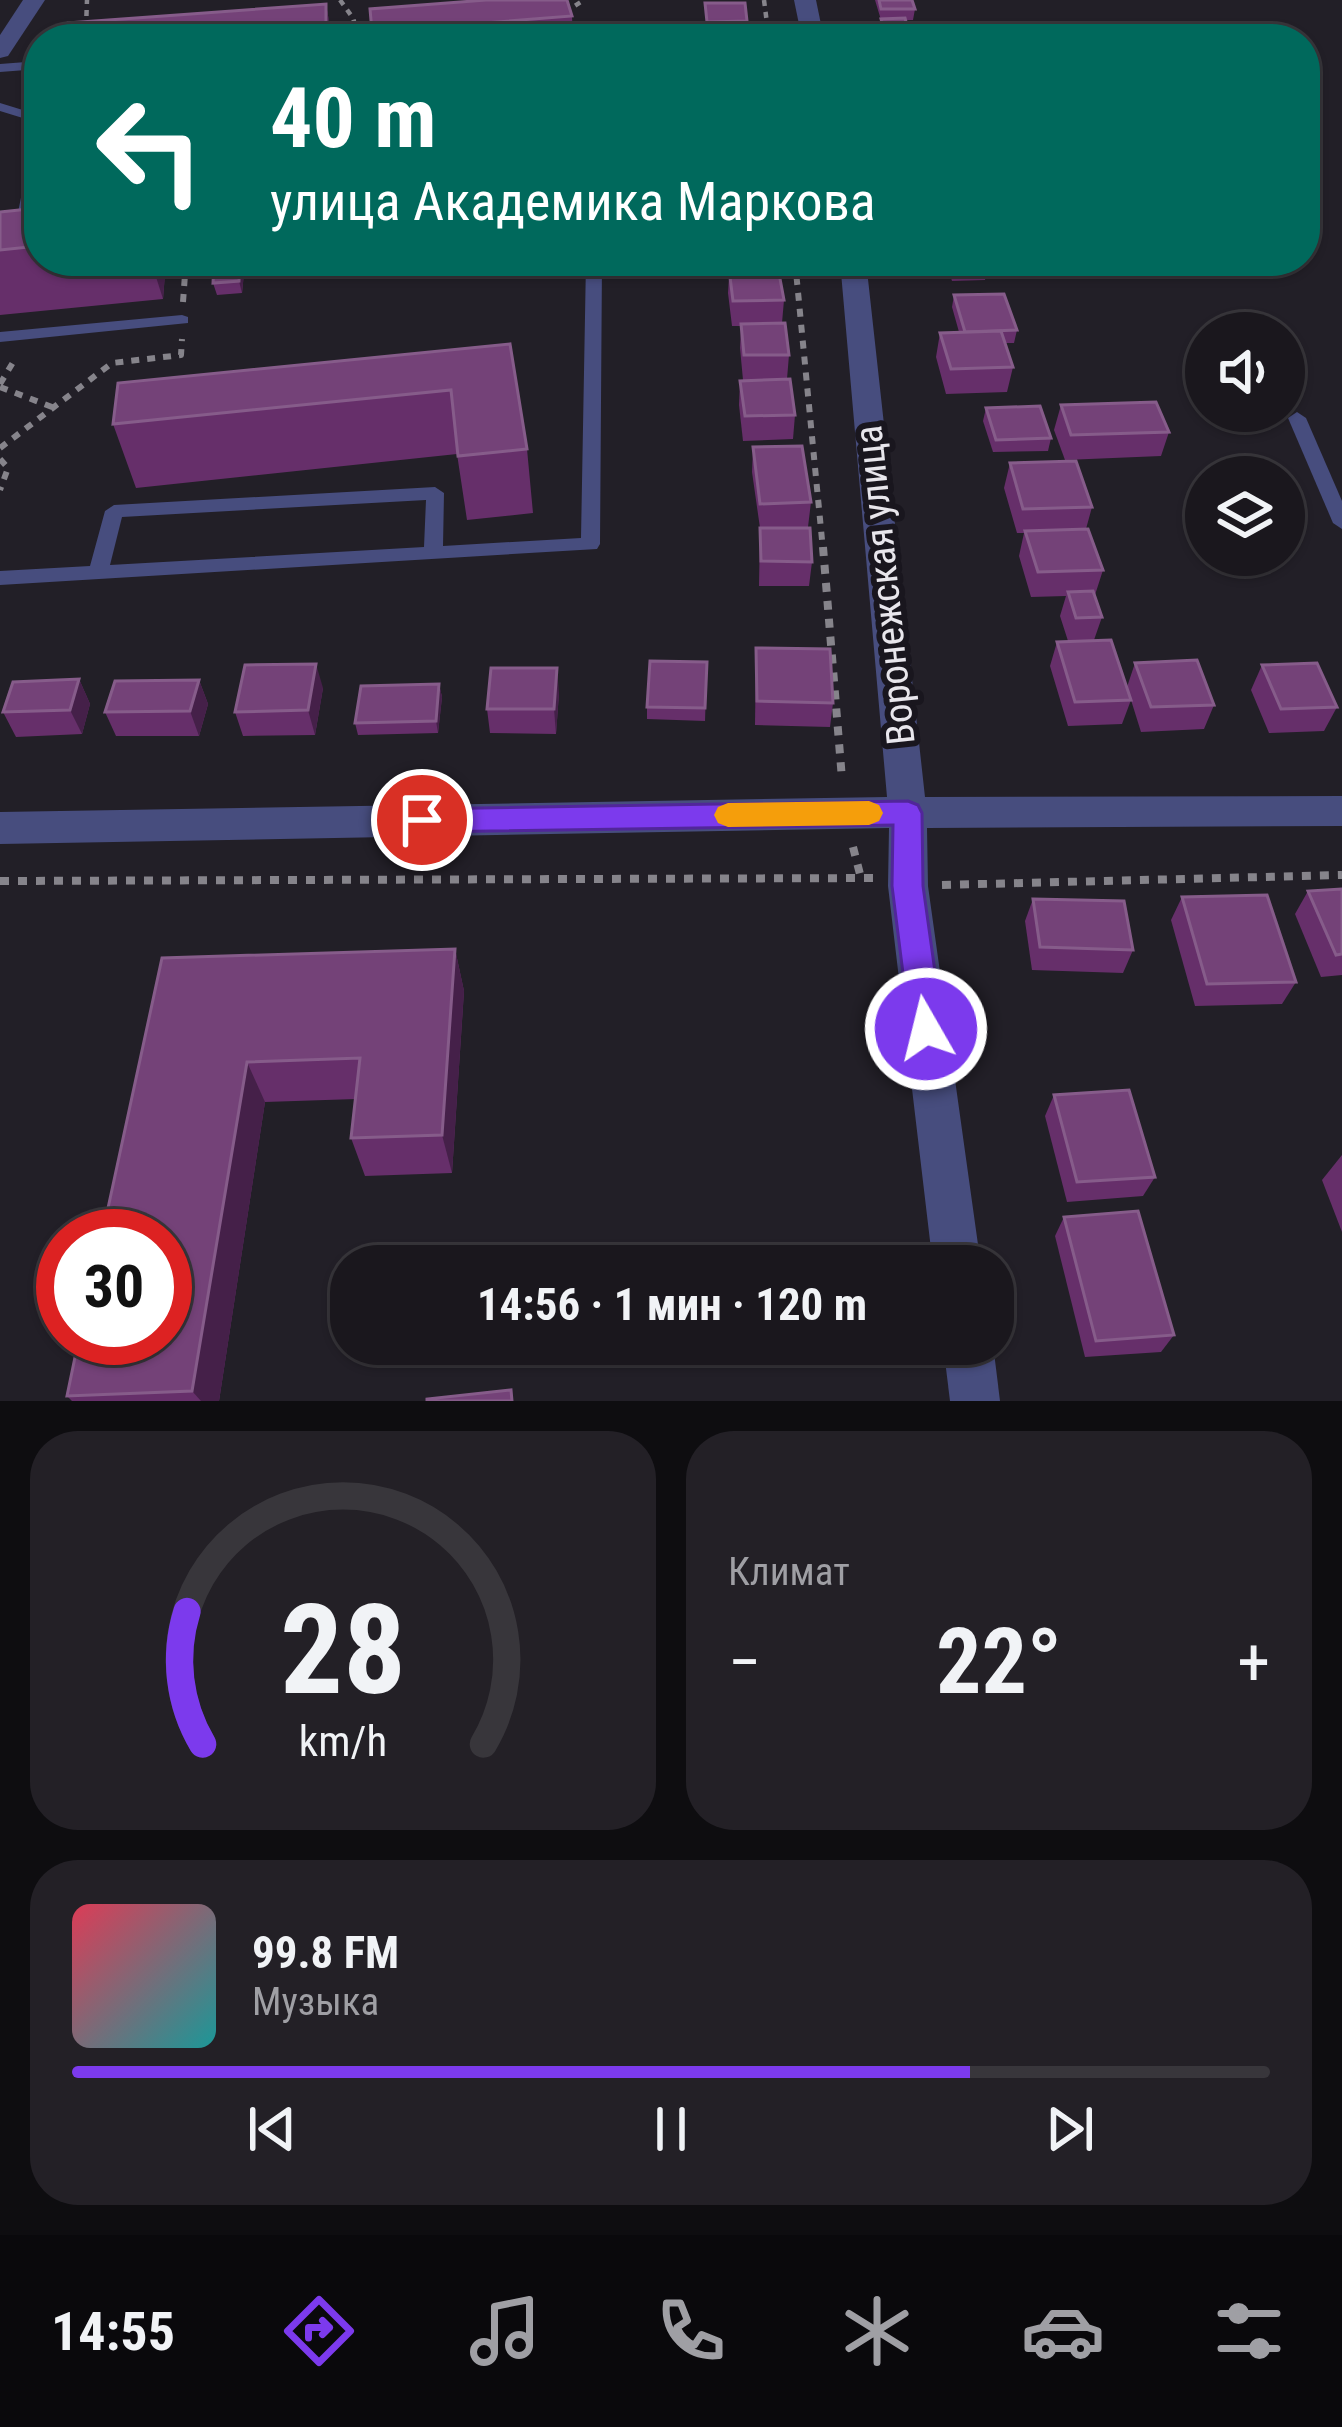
<!DOCTYPE html>
<html lang="ru">
<meta charset="utf-8">
<style>
body{margin:0;font-family:"Roboto Condensed",sans-serif;background:#232026;color:#f1f3f6;height:100vh;display:flex;flex-direction:column;font-size:45px;white-space:nowrap}
*{box-sizing:border-box;margin:0}
p{font-size:39px;color:#9f9fa4}
.icon{flex:none;width:66px;height:66px;fill:none;stroke:currentColor;stroke-width:2;stroke-linecap:round;stroke-linejoin:round}
.map{position:relative;height:1401px;overflow:hidden}
.details{display:flex;flex-direction:column;gap:30px;padding:30px;background:#0e0d10;flex:1}
.details>*{flex:none}
.top-card{position:absolute;left:24px;top:24px;width:1296px;height:252px;border-radius:48px;box-shadow:0 3px 9px #0004,0 0 0 3px #38363b;background:#00695c;color:#fff;overflow:hidden}
.buttons{position:absolute;left:1185px;top:312px;display:grid;gap:24px}
.buttons a{display:grid;place-items:center;width:120px;height:120px;border-radius:50%;background:#1a171d;box-shadow:0 3px 9px #0004,0 0 0 3px #38363b;font-size:60px}
.speed{position:absolute;left:36px;top:1209px;display:flex;gap:24px;font-size:60px;font-weight:700;text-align:center}
.speed>*{display:grid;place-content:center;width:156px;height:156px;border-radius:50%;background:#1a171d;box-shadow:0 3px 9px #0004,0 0 0 3px #38363b;line-height:1}
.speed .limit{border:18px solid #d22;background:#fff;color:#111}
.pin{position:absolute;display:grid;place-items:center;width:102px;height:102px;color:#fff;margin:-51px;border:6px solid #fff;border-radius:50%;box-shadow:0 3px 12px #0007}
.me{position:absolute;width:132px;margin:-66px;rotate:352deg;stroke-linejoin:round;filter:drop-shadow(0 0 9px #0008)}
.turn{display:flex;align-items:center;gap:42px;height:252px;padding:0 48px;font-size:54px}
.turn .icon{width:156px;height:156px;stroke-width:2.5}
.turn b{display:block;font-size:84px;line-height:102px}
.big{font-size:90px;font-weight:700;line-height:1.1}
.details .widget{flex:1;display:flex;flex-direction:column;justify-content:center;gap:18px;min-width:0;padding:0 42px;border-radius:48px;background:#232026}
.details .dial{align-items:center;gap:0}
.dial svg{height:312px;overflow:visible;fill:none;stroke:#38363b;stroke-width:7;stroke-linecap:round;text-anchor:middle}
.dial text{fill:#f1f3f6;stroke:none}
.song{display:flex;align-items:center;gap:36px}
.cover{width:144px;height:144px;border-radius:18px;background:linear-gradient(135deg,hsl(350 70% 55%),hsl(180 70% 35%))}
.played{height:12px;border-radius:6px;background:linear-gradient(90deg,#7c3aed 75%,#38363b 75%)}
.keys{display:flex;justify-content:space-around;direction:ltr}
.heat{display:flex;justify-content:space-between;align-items:center;font-size:66px;direction:ltr}
.details .tiles{flex:1;display:grid;gap:30px;grid-template-columns:1fr 1fr}
.widget:last-child{grid-column:span 2}
.trip{position:absolute;left:330px;top:1245px;width:684px;height:120px;border-radius:48px;background:#1a171d;box-shadow:0 3px 9px #0004,0 0 0 3px #38363b;font-weight:700;line-height:120px;text-align:center}
.tabs{display:flex;height:192px;justify-content:space-around;align-items:center;background:#0a090c;color:#9f9fa4}
.tabs .icon{width:84px;height:84px}
.tabs .selected{color:#7c3aed}
.tabs b{font-size:54px;color:#f1f3f6}
.map>svg:first-child{display:block}
.lines{fill:none;stroke-linecap:round;stroke-linejoin:round}
.path-far3{stroke:#86848b;stroke-width:4.5;stroke-dasharray:6 6;stroke-linecap:butt}
.path-far2{stroke:#86848b;stroke-width:6;stroke-dasharray:8 8;stroke-linecap:butt}
.path-far1{stroke:#86848b;stroke-width:8;stroke-dasharray:9 9;stroke-linecap:butt}
.path{stroke:#86848b;stroke-width:9;stroke-dasharray:12 12;stroke-linecap:butt}
.lane{fill:#474d7e;fill-rule:evenodd}
.street{fill:#474d7e;fill-rule:evenodd}
.wall{fill:#662f6a}
.shaded-wall{fill:#452049}
.building{fill:#744278;stroke:#865c8a;stroke-width:3}
.route{fill:#7c3aed;stroke:#51269a;stroke-width:3}
.slow{fill:#f59e0b}
.labels{text-anchor:middle;dominant-baseline:central;stroke-width:12;stroke-linejoin:round;paint-order:stroke}
.street-label{font-size:39px;fill:#e8e6ec;stroke:#19161e}
</style>
<div class="map">
<svg width="1342" height="1401" viewBox="0 0 1342 1401">
<rect width="100%" height="100%" fill="#221f27"/>
<g class="lines">
<g class="path-far3">
<path d="M340,0L353,18L359,39"/>
<path d="M764,0L769,39"/>
<path d="M565,12L584,0"/>
<path d="M86,28L87,0"/>
</g>
<g class="path-far2">
<path d="M795,261L823,550"/>
<path d="M183,302L186,261"/>
<path d="M0,384L15,359"/>
<path d="M0,387L52,407"/>
<path d="M0,448L112,363L181,355L182,339"/>
<path d="M0,459L8,468L0,490"/>
</g>
<g class="path-far1">
<path d="M823,547L842,779"/>
<path d="M853,847L860,874"/>
<path d="M0,881L874,878"/>
<path d="M942,885L1342,875"/>
</g>
<path class="path" d="M994,1276L1002,1332"/>
<g class="lane">
<path d="M607,32L612,33V39H556L562,35Z"/>
<path d="M39,61V69L0,72V64Z"/>
<path d="M0,103L39,115V123L0,111Z"/>
<path d="M39,139V180L23,266L21,269L0,272V262H8L32,143Z"/>
<path d="M586,261H602L600,544L597,549L0,585V571L90,566L105,511L114,505L435,487L444,493L443,546L581,538ZM426,500L424,547L110,565L122,517Z"/>
<path d="M182,315L188,317V323L0,342V332Z"/>
<path d="M1297,412L1306,418L1342,501V529L1333,523L1288,418Z"/>
</g>
<g class="street">
<path d="M23,0H45L8,56L0,58V35Z"/>
<path d="M794,0H816L824,39H802Z"/>
<path d="M840,261H866L925,797L1342,796V826L927,828L928,886L981,1266H933L888,886L889,828L0,844V812L887,797Z"/>
<path d="M943,1344H993L1000,1401H950Z"/>
</g>
</g>
<g class="wall">
<path d="M875,0H912L915,9L913,20H906L910,39H882L880,30L881,20Z"/>
<path d="M326,4L332,39H64Z"/>
<path d="M370,9L572,16L573,39H373Z"/>
<path d="M39,208V261H166L163,299L0,315V212Z"/>
<path d="M730,261H778L784,300L782,323L789,355L787,379L743,380L740,348L741,326H732L728,293Z"/>
<path d="M946,261H988L985,280L952,281Z"/>
<path d="M244,273L242,293L217,295L213,283Z"/>
<path d="M954,295L1017,330L1014,343H1005L1013,367L1007,392L946,394L936,357L940,333L959,332L952,307Z"/>
<path d="M510,344L527,449L533,513L467,520L457,454L136,488L113,424Z"/>
<path d="M740,381L795,415L793,439L743,441L739,405Z"/>
<path d="M1061,405L1169,432L1161,456L1065,460L1054,430Z"/>
<path d="M986,408L1051,438L1048,451L993,452L983,421Z"/>
<path d="M753,447L811,502L808,527L773,528L812,562L809,586H759L760,528L752,472Z"/>
<path d="M1010,463L1092,507L1086,529L1103,570L1095,595L1102,617L1094,640L1127,687L1135,663L1214,705L1204,729L1141,732L1131,700L1122,724L1068,726L1050,666L1057,642L1068,641L1060,616L1066,596L1031,597L1019,556L1024,533H1017L1004,488Z"/>
<path d="M756,648L833,703L830,727L755,725Z"/>
<path d="M707,662L705,721L647,719V707Z"/>
<path d="M1262,665L1337,707L1324,731L1269,733L1251,690Z"/>
<path d="M79,679L90,704L82,734L16,737L3,712Z"/>
<path d="M199,680L208,704L199,736H116L105,712Z"/>
<path d="M439,684L442,697L438,733L358,735L355,723Z"/>
<path d="M323,688L315,735L243,736L235,712Z"/>
<path d="M559,693L556,734L490,733L487,709Z"/>
<path d="M1342,889V975L1321,977L1295,914L1308,891Z"/>
<path d="M1182,897L1296,982L1282,1004L1195,1006L1171,920Z"/>
<path d="M1033,899L1133,950L1123,973L1032,970L1025,921Z"/>
<path d="M455,949L464,991L452,1173L365,1176L351,1138L356,1099L265,1102L219,1401H72L67,1396L162,958Z"/>
<path d="M1054,1095L1155,1177L1143,1196L1067,1202L1045,1116Z"/>
<path d="M1342,1155V1232L1322,1180Z"/>
<path d="M1064,1217L1174,1335L1161,1352L1085,1357L1055,1236Z"/>
<path d="M466,1344H501L467,1348Z"/>
</g>
<g class="shaded-wall">
<path d="M326,4L332,39H328L326,25Z"/>
<path d="M151,261H166L163,299Z"/>
<path d="M240,261L244,273L242,293L239,281Z"/>
<path d="M316,664L323,688L315,735L308,710Z"/>
<path d="M557,668L559,693L556,734L554,709Z"/>
<path d="M79,679L90,704L82,734L70,710Z"/>
<path d="M199,680L208,704L199,736L190,711Z"/>
<path d="M439,684L442,697L438,733L436,721Z"/>
<path d="M455,949L464,991L452,1173L442,1135Z"/>
<path d="M247,1062L265,1102L219,1401H201L192,1391Z"/>
</g>
<g class="building">
<path d="M486,0H567L572,16L372,32L370,9Z"/>
<path d="M879,0H912L915,9H881Z"/>
<path d="M705,3H745L747,21L707,22Z"/>
<path d="M326,4V25L116,39H64L68,23Z"/>
<path d="M905,18L910,37H886L881,19Z"/>
<path d="M705,24H749V35L761,36V39H705Z"/>
<path d="M39,208V246L0,250V212Z"/>
<path d="M240,261L239,281L213,283L214,263Z"/>
<path d="M778,268L784,300L733,301L729,269Z"/>
<path d="M1004,294L1017,330L965,332L954,295Z"/>
<path d="M785,323L789,355H744L741,324Z"/>
<path d="M1001,331L1013,367L951,369L940,333Z"/>
<path d="M510,344L527,449L458,456L451,390L113,424L118,383Z"/>
<path d="M790,379L795,415L745,416L740,381Z"/>
<path d="M1156,402L1169,432L1071,435L1061,405Z"/>
<path d="M1040,406L1051,438L996,440L986,408Z"/>
<path d="M802,446L811,502L760,504L753,447Z"/>
<path d="M1076,461L1092,507L1023,509L1010,463Z"/>
<path d="M760,528H810L812,562L761,561Z"/>
<path d="M1088,529L1103,570L1038,572L1025,531Z"/>
<path d="M1093,591L1102,617L1076,618L1068,592Z"/>
<path d="M1111,640L1131,700L1075,702L1057,642Z"/>
<path d="M756,648L830,649L833,703L757,701Z"/>
<path d="M1197,660L1214,705L1151,707L1135,663Z"/>
<path d="M650,661L707,662L705,708L647,707Z"/>
<path d="M1317,663L1337,707L1281,709L1262,665Z"/>
<path d="M316,664L308,710L235,712L245,665Z"/>
<path d="M491,668H557L554,709H487Z"/>
<path d="M79,679L70,710L3,712L13,682Z"/>
<path d="M199,680L190,711L105,712L115,681Z"/>
<path d="M439,684L436,721L355,723L361,686Z"/>
<path d="M1342,889V954L1336,955L1308,891Z"/>
<path d="M1267,895L1296,982L1207,984L1182,897Z"/>
<path d="M1033,899L1124,901L1133,950L1040,947Z"/>
<path d="M455,949L442,1135L351,1138L360,1058L247,1062L192,1391L67,1396L79,1338H165V1236H102L162,958Z"/>
<path d="M1129,1090L1155,1177L1077,1182L1054,1095Z"/>
<path d="M1138,1211L1174,1335L1096,1341L1064,1217Z"/>
<path d="M511,1390L512,1401H427V1399Z"/>
</g>
<path class="route" d="M908,801L918,805L922,813L923,886L943,1029L938,1039L926,1043L915,1039L910,1029L892,886L893,825L422,832L412,829L408,820L412,812L422,809Z"/>
<path class="slow" d="M869,801L879,805L883,813L879,821L869,825L728,827L718,823L714,815L718,807L728,803Z"/>
<g class="labels">
<g class="street-label">
<text transform="translate(885 585) rotate(-96)">Воронежская улица</text>
</g>
</g>
</svg>
<div class="buttons">
<a><svg class="icon" aria-label="sound" viewBox="0 0 24 24"><path d="M4 9h4l5-4v14l-5-4H4zM17 9q2 3 0 6"/></svg></a>
<a><svg class="icon" aria-label="layers" viewBox="0 0 24 24"><path d="M12 4l9 5-9 5-9-5zM3 14l9 5 9-5"/></svg></a>
</div>
<div class="speed"><div class="limit">30</div></div>
<div class="pin" style="left:422px;top:820px;background:#d93025"><svg class="icon" aria-label="arrive" viewBox="0 0 24 24"><path d="M6 21V4h12l-3 4 3 4H6"/></svg></div>
<svg class="me" style="left:926px;top:1029px" viewBox="-20 -20 40 40"><circle r="17" fill="#7c3aed" stroke="#fff" stroke-width="3"/><path d="M0-11L8 9 0 5-8 9z" fill="#fff"/></svg>
<div class="trip">14:56 · 1 мин · 120 m</div>
<div class="top-card">
<div class="turn"><svg class="icon" aria-label="left" viewBox="0 0 24 24"><path d="M17 20v-9H6M10 6l-5 5 5 5"/></svg><div><b>40 m</b>улица Академика Маркова</div></div>
</div>
</div>
<section class="details">
<div class="tiles">
<div class="widget dial"><svg viewBox="0 0 100 80">
<path d="M14 69A42 42 0 1 1 86 69"/>
<path d="M14 69A42 42 0 0 1 10 35" stroke="#7c3aed"/>
<text x="50" y="56" font-size="32" font-weight="700">28</text>
<text x="50" y="72" font-size="11">km/h</text>
</svg></div>
<div class="widget"><p>Климат</p>
<div class="heat"><a>−</a><b class="big">22°</b><a>+</a></div>
</div>
<div class="widget">
<div class="song"><i class="cover"></i><div><b>99.8 FM</b><p>Музыка</p></div></div>
<div class="played"></div>
<div class="keys"><svg class="icon" aria-label="previous" viewBox="0 0 24 24"><path d="M18 5L8 12l10 7zM5 5v14"/></svg><svg class="icon" aria-label="pause" viewBox="0 0 24 24"><path d="M8 5v14M16 5v14"/></svg><svg class="icon" aria-label="next" viewBox="0 0 24 24"><path d="M6 5l10 7-10 7zM19 5v14"/></svg></div>
</div>
</div>
</section>
<nav class="tabs">
<b>14:55</b>
<svg class="icon selected" aria-label="directions" viewBox="0 0 24 24"><path d="M12 3l9 9-9 9-9-9zM9 14v-3h6M13 9l2 2-2 2"/></svg>
<svg class="icon" aria-label="music" viewBox="0 0 24 24"><path d="M9 18V5l10-2v13"/><circle cx="6" cy="18" r="3"/><circle cx="16" cy="16" r="3"/></svg>
<svg class="icon" aria-label="phone" viewBox="0 0 24 24"><path d="M5 4h4l2 5-3 2q2 4 5 5l2-3 5 2v4C11 20 4 13 5 4z"/></svg>
<svg class="icon" aria-label="climate" viewBox="0 0 24 24"><path d="M12 3v18M4 7l16 10M4 17L20 7"/></svg>
<svg class="icon" aria-label="car" viewBox="0 0 24 24"><path d="M5 17H2v-5l4-1 3-4h7l3 4 3 1v5h-3M9 17h6M6 11h13"/><circle cx="7" cy="17" r="2"/><circle cx="17" cy="17" r="2"/></svg>
<svg class="icon" aria-label="filters" viewBox="0 0 24 24"><path d="M4 7h16M4 17h16"/><circle cx="9" cy="7" r="2"/><circle cx="15" cy="17" r="2"/></svg>
</nav>
